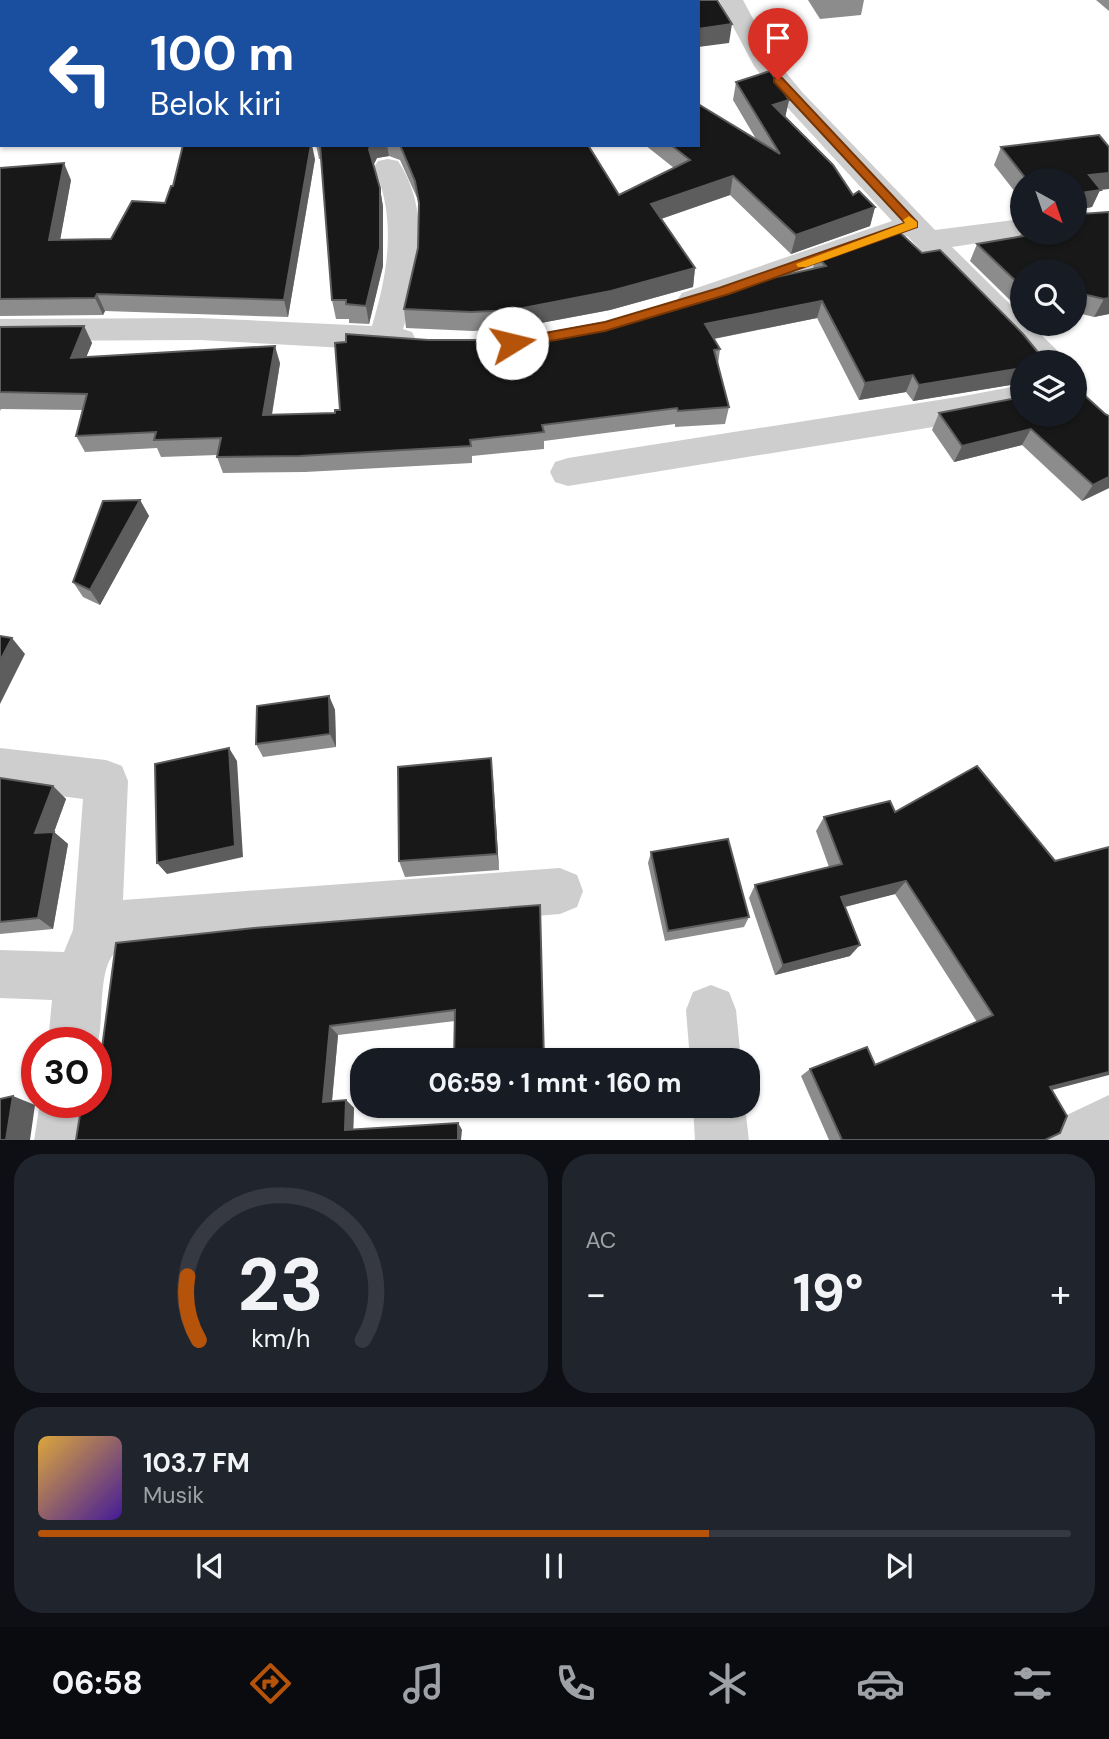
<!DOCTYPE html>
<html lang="id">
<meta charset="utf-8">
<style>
body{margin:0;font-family:"DM Sans",sans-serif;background:#20242c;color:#f1f3f6;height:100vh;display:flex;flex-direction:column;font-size:26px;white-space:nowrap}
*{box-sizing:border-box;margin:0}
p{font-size:23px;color:#9ea1a6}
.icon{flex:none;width:38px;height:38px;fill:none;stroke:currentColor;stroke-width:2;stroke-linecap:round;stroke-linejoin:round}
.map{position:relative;height:1140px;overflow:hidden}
.drawer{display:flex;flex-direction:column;gap:14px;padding:14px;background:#0d0f14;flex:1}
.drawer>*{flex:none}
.banner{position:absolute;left:0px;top:0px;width:700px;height:147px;box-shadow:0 2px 5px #0004;background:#1a4fa0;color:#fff;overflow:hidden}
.needle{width:46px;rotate:140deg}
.buttons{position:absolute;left:1010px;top:168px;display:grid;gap:14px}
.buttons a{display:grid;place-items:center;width:77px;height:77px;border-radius:50%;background:#171b24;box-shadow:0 2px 5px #0004;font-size:35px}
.speed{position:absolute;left:21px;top:1027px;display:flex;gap:14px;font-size:35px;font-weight:700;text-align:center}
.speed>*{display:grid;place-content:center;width:91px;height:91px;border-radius:50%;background:#171b24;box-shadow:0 2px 5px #0004;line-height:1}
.speed .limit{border:10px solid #d22;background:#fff;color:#111}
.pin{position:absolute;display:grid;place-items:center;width:60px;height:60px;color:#fff;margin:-72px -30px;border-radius:50% 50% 50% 0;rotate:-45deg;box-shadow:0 0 7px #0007}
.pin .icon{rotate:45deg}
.me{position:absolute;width:77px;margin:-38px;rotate:81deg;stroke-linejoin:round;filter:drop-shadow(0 0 5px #0008)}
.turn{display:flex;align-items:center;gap:24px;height:147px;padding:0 35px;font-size:32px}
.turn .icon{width:91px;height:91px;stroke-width:2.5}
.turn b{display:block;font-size:49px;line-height:60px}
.big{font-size:52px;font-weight:700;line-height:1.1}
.drawer .tile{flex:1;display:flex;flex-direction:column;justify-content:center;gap:10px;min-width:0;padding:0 24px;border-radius:28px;background:#20242c}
.drawer .dial{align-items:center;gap:0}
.dial svg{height:182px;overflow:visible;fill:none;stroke:#363941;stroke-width:7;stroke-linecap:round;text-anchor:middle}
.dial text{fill:#f1f3f6;stroke:none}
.song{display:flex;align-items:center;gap:21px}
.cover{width:84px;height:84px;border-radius:10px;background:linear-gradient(135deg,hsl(40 70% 55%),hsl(260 70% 35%))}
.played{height:7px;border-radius:4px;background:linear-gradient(90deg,#b45309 65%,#363941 65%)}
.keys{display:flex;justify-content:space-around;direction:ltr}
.heat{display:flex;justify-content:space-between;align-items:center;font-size:38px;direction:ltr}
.drawer .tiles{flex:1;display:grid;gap:14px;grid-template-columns:1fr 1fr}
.tile:last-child{grid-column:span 2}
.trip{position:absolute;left:350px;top:1048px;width:410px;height:70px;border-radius:28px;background:#171b24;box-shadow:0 2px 5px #0004;font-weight:700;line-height:70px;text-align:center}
.dock{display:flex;height:112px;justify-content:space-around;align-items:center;background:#090b0e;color:#9ea1a6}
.dock .icon{width:49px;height:49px}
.dock .on{color:#b45309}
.dock b{font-size:32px;color:#f1f3f6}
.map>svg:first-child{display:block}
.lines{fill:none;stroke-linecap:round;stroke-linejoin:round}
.street{fill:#cecece;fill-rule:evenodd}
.wall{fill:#8c8c8c}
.shaded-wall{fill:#5d5d5d}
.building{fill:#181818;stroke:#5d5d5d;stroke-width:2}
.route{fill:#b45309;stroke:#753606;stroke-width:2}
.slow{fill:#f59e0b}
</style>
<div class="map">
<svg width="1109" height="1141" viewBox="0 0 1109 1141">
<rect width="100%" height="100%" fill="#fff"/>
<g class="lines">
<g class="street">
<path d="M22,0H49L21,2Z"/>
<path d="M176,0H201L202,2H177Z"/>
<path d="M719,0H743L774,58L802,92L935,230L1022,219V233H1034L1032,235L952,247L1022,316V324H1030L1061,354L1065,362H1029L907,236L704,307L693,311L682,307L677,300L682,293L892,221L784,104L754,66Z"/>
<rect x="0" y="8" width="2" height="14"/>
<path d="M388,159L398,161C431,209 420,278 403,329L412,332L416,340L412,348L400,351L200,340L0,341V319L200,318L372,326C388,273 397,219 374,167L378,161Z"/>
<path d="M1022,385V409L964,422L568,486L555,482L550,472L555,462L568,458L964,396Z"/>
<path d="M0,748L106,760L122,766L128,781L123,900L560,868L577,875L583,891L577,907L560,914L119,949C95,965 106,1023 96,1048V1043H48L52,1000L0,998V950L64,952L73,930L83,799L0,788Z"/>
<path d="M711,985L729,992L736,1010L741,1060H690L686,1010L693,992Z"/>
<path d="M1109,1095V1141H1045L1052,1122Z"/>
<path d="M40,1102H92L88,1141H34Z"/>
<path d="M693,1106H745L749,1141H695Z"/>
</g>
</g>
<g class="wall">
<path d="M808,0H864L861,15L820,19Z"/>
<path d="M1096,0H1109V11Z"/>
<path d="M736,82L789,100L785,117L853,195L875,207L870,226L791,254L730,195L661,219L695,268L693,287L610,310L514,328L473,331L406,328L404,309L418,248L419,207L418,200L400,160L389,156L377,158L373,165L380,188L383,207V266L369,324L349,323V319H336L332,300L321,159H319L316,145H588L619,195L674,168L645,145H698L756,139L733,100Z"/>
<path d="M1001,147L1100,190L1092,207L1081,209V214L1109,212V314L1094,317L1074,312V271H1022V312L970,261L977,244L1020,236L1022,232L1074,233V180H1022V201L994,165Z"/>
<path d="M315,159L288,317L105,311L103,315L0,316V168L71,180L60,240L111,239L165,203Z"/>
<path d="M816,256L1022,362V383L913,401L906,392L859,400L817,318L714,339L720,349L718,364L729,407L725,424L675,427V424L544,441V449L472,456V463L305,472L223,473L217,457V455L161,457L157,448L85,452L76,436L83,410L1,409L0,411V327L84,326L92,343L86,357L280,363L272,415L335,413L428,340H511L618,320L813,269Z"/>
<path d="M1082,393L1105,414L1109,416V488L1082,501L1022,445L954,462L932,430L939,413Z"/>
<path d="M140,500L149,516L100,605L83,597L73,582Z"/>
<path d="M329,696L335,710L336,747L263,757L256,744Z"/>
<path d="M491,758L499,870L405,877L399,861Z"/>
<path d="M0,778L53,786L66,799L54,832L68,844L53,929L0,934Z"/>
<path d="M895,812L1052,1090L1045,1140H829L801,1076L810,1069L875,1065L977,1022L895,894L845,907L850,956L775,975L749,898L755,885L829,867L816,831L824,817Z"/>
<path d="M651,852L749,917L744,927L665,941L648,863Z"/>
<path d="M540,905L455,1021L338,1035L332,1102L346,1100L354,1108L353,1130L458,1123L462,1130L76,1140L96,1102Z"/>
</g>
<g class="shaded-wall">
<path d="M732,24L729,43L698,47V29Z"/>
<path d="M789,100L785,118L773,105Z"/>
<path d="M0,103L2,107V121L0,124Z"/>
<path d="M311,145H312L315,159L288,317L284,300Z"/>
<path d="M371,145H387L389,156L377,158L372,168L369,149Z"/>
<path d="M64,163L71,180L57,257L49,240Z"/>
<path d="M1109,173V189L1100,190L1092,207L1074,210L1089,175Z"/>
<path d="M733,176L730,195L649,223L651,204Z"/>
<path d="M380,188L383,207V266L369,324L366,306Z"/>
<path d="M875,207L870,226L791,254L796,235Z"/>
<path d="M695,268L693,287L610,310L514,328L513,310Z"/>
<path d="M97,294L105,311L103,315L95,298Z"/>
<path d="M1109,298V314L1094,317L1104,299Z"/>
<path d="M822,301L817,318L702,341L705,324Z"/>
<path d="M84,326L92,343L79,375L71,358Z"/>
<path d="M275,346L280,363L269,431L263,415Z"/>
<path d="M1022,368V383L913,401L919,385Z"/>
<path d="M913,375L906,392L859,400L865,383Z"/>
<path d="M1031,429L1022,445L954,462L962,446Z"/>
<path d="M1109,477V488L1082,501L1093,485Z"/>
<path d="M140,500L149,516L100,605L90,590Z"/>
<path d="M12,638L25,654L0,704V661Z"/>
<path d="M329,696L335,710L336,747L330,734Z"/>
<path d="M229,748L237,761L243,857L167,874L157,863Z"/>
<path d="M491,758L493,777L499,870L497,854Z"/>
<path d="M53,786L66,799L54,832L68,844L53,929L38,918L35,833Z"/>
<path d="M906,881L895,894L832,910L841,897Z"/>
<path d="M860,945L850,956L775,975L783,965Z"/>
<path d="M330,1026L338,1035L331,1110L323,1102Z"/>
<path d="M1109,1072V1075L1033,1095L1050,1087Z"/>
<path d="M13,1096L35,1105L30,1140H6Z"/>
<path d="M346,1100L354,1108L353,1137L345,1130Z"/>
<path d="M458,1123L462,1130L461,1140H458Z"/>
</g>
<g class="building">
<path d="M328,0H500L499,2H327Z"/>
<path d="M596,0H717L732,24L698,29V2H596Z"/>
<path d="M770,71L789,100L773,105L833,165L853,195L859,191L875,207L796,235L733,176L651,204L695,268L611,291L513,310L471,312L404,309L418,248L419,203L415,181L400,145H588L619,195L690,160L671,145H698V104L780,154L736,82Z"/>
<path d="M1099,135L1109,147V173L1089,175L1101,190L1080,193L1081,214L1109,212V298L1104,299L1074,292V271H1022V287L977,244L1035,234L1034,233H1074V180H1027L1001,147Z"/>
<path d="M183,145H311L284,300L97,294L95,298L0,299V168L64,163L49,240L111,239L132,201L165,203L171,186H173Z"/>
<path d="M320,145H371L369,149L380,188V248L366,306L346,304V300H332Z"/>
<path d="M896,229L922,253L940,250L1023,334L1046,362H1022V368L919,385L913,375L865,383L822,301L705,324L720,349L714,350L729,407L678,411L677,408L542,425L544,432L470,440L471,446L300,456L217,457L221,438L154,440L156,432L76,436L87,394L0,392V327L84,326L71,358L275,346L263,415L335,413V410H340L335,343L346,342V334L428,340H511L618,320L710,292L826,266L816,256Z"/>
<path d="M1080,382L1082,393L1105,414L1109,416V477L1093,485L1031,429L962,446L939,413L1022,397V415H1074V384Z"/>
<path d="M140,500L90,590L73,582L103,501Z"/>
<path d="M0,636L12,638L0,661Z"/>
<path d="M329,696L330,734L256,744L257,706Z"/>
<path d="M229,748L235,846L157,863L155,764Z"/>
<path d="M491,758L497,854L399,861L398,767Z"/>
<path d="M977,766L1055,861L1109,847V1072L1050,1087L1067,1116L1060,1133L1045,1140H842L810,1069L867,1047L875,1065L993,1015L906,881L841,897L860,945L783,965L755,885L842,864L824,817L890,801L895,812Z"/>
<path d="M0,778L53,786L35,833L54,832L38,918L0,922Z"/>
<path d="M728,839L749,917L668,931L651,852Z"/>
<path d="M540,905L544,1060H454L455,1010L330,1026L323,1102L346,1100L345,1130L458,1123V1140H76L82,1102H96V1093L116,943L254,928Z"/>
<path d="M13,1096L6,1140H0V1099Z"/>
</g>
<path class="route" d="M774,78H782L917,222V227L729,294L605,331L512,348L507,347L505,343L512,339L605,322L719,288L905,223L774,82Z"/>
<path class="slow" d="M909,216L917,222V227L806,267H798L796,264L905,223L903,220Z"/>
</svg>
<div class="buttons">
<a><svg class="needle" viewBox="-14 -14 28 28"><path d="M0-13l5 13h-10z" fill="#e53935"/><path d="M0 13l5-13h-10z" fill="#9ea1a6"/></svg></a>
<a><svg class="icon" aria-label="search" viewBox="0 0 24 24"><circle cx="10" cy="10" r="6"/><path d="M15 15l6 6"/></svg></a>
<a><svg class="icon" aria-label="layers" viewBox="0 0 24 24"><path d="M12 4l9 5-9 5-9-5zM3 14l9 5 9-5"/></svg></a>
</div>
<div class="speed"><div class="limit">30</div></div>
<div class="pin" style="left:778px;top:80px;background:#d93025"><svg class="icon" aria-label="arrive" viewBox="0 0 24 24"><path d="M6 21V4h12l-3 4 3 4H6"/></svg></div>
<svg class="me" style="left:512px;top:343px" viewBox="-20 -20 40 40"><circle r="19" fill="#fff"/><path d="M0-13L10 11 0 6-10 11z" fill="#b45309"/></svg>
<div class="trip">06:59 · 1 mnt · 160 m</div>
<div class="banner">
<div class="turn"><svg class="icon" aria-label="left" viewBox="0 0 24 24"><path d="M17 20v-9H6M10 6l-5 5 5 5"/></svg><div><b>100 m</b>Belok kiri</div></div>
</div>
</div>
<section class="drawer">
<div class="tiles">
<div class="tile dial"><svg viewBox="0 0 100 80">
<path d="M14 69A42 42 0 1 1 86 69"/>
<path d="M14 69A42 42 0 0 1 9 41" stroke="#b45309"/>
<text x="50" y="56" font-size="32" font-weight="700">23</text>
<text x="50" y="72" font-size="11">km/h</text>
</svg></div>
<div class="tile"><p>AC</p>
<div class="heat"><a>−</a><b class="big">19°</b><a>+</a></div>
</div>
<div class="tile">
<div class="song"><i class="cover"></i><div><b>103.7 FM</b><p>Musik</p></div></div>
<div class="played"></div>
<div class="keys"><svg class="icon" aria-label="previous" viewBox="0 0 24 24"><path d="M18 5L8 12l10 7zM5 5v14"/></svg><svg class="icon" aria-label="pause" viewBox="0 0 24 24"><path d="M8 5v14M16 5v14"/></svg><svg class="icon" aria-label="next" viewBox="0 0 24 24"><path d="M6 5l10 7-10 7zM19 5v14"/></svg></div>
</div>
</div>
</section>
<nav class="dock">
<b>06:58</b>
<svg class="icon on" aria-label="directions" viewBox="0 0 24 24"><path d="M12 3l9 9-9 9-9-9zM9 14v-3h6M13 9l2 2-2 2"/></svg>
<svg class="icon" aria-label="music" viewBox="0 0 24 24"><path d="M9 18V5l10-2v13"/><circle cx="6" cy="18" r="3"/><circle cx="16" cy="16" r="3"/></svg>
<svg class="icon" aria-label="phone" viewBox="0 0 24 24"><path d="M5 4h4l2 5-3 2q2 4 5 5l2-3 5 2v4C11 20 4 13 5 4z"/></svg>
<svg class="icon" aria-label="climate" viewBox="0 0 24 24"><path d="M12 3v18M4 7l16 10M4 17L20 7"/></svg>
<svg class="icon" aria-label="car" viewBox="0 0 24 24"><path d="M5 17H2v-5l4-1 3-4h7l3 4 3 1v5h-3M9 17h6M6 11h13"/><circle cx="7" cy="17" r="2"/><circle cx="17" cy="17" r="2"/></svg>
<svg class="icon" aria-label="filters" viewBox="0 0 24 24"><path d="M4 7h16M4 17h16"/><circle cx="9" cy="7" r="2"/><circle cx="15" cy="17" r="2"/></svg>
</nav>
